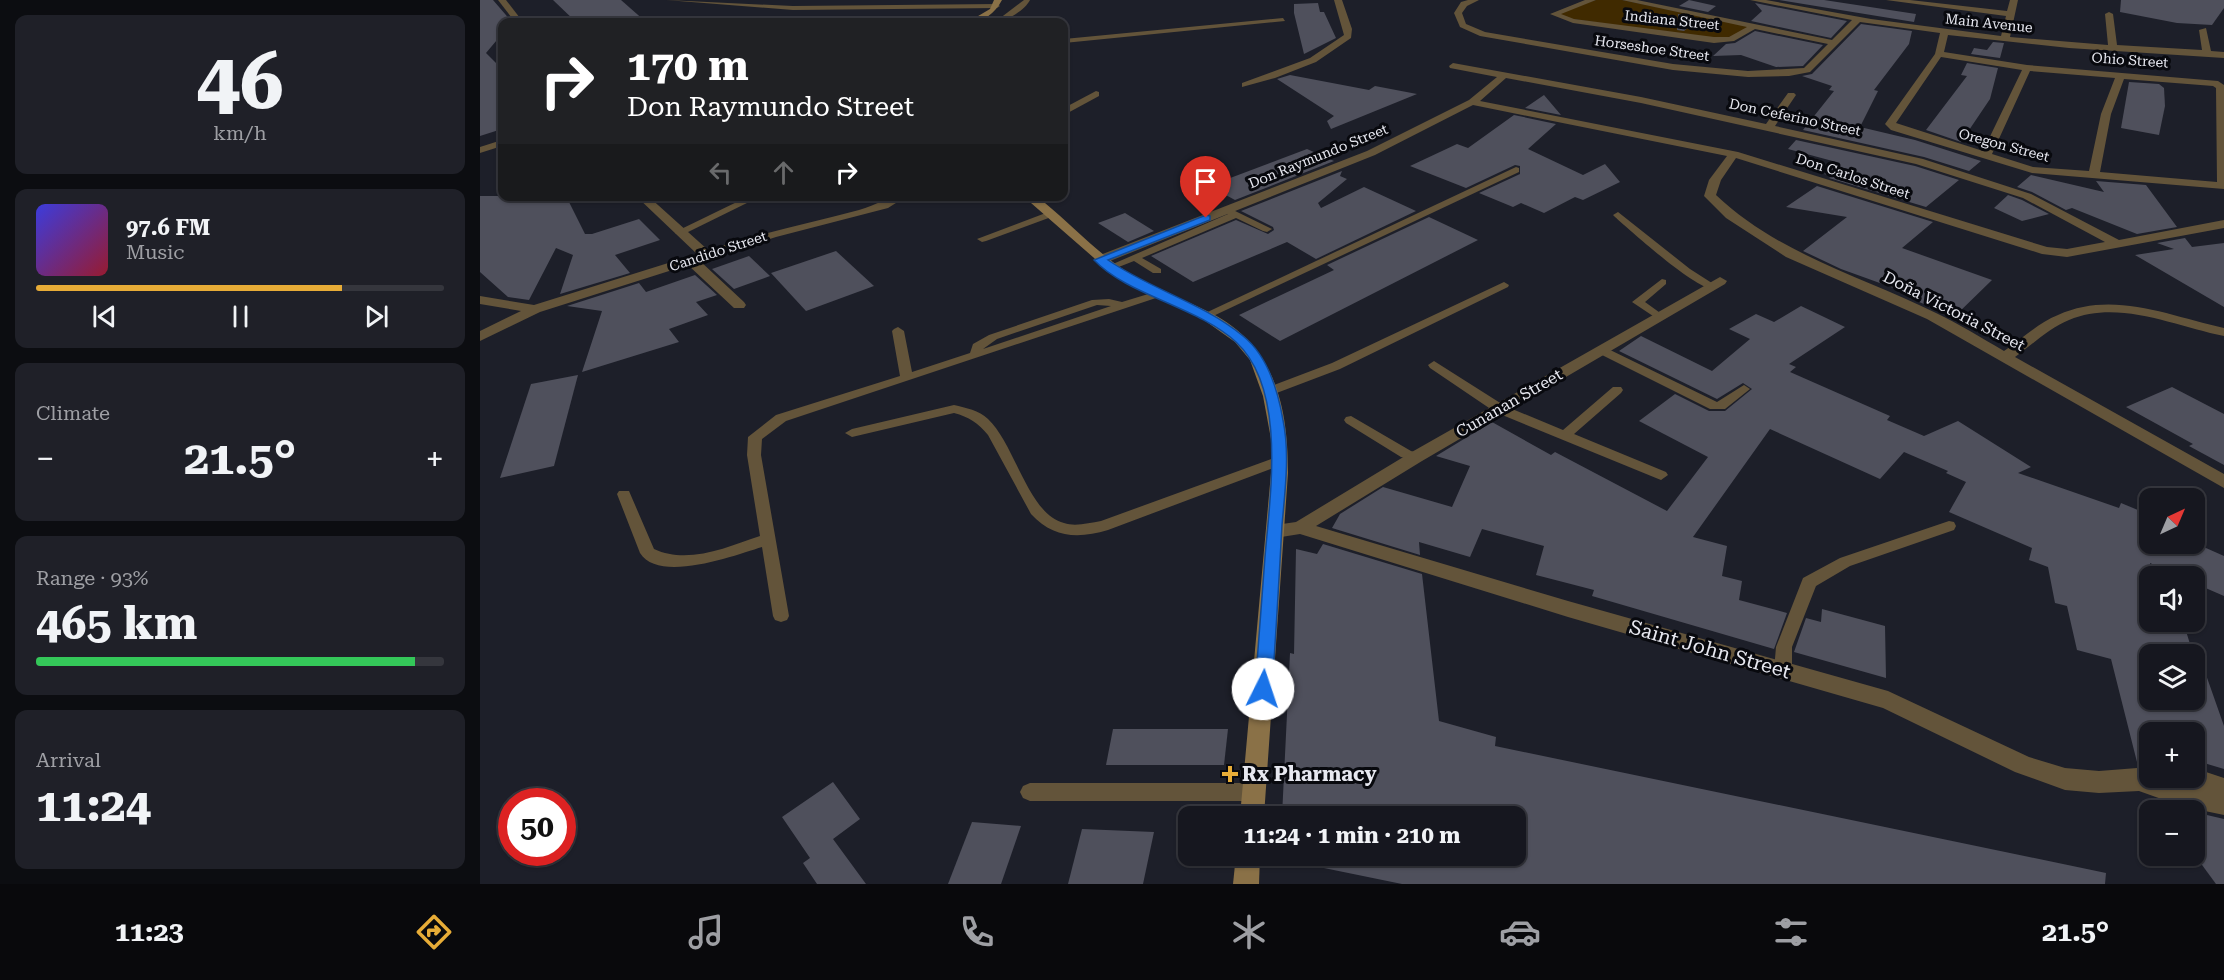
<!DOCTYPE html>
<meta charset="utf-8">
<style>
body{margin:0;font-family:"Roboto Serif",serif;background:#1f2028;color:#f1f3f6;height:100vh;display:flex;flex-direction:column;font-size:22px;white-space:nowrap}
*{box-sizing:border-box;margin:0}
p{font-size:20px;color:#9e9fa4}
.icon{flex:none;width:33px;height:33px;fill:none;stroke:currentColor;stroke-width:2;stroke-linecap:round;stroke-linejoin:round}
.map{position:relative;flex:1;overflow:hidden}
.details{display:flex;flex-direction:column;gap:15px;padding:15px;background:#0c0d11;width:480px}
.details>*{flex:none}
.hud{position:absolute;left:18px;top:18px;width:570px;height:183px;border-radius:12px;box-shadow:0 2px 4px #0004,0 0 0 2px #35363d;background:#202124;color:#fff;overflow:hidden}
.needle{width:39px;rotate:44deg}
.tools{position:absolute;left:1659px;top:488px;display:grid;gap:12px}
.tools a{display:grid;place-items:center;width:66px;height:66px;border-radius:12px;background:#16171f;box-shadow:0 2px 4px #0004,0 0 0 2px #35363d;font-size:30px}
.speed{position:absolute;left:18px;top:788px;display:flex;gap:12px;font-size:30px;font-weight:700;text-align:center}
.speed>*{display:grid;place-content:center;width:78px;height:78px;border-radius:50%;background:#16171f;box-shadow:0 2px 4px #0004,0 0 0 2px #35363d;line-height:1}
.speed .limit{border:9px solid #d22;background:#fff;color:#111}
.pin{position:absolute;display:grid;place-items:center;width:51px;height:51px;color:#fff;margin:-62px -26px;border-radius:50% 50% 50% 0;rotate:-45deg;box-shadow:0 0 6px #0007}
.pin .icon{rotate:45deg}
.me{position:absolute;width:66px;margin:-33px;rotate:4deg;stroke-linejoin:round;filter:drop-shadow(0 0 4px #0008)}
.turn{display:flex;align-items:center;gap:21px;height:126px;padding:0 30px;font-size:27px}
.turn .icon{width:78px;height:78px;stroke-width:2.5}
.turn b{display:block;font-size:42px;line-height:51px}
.lanes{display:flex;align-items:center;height:57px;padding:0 30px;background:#0003;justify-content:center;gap:30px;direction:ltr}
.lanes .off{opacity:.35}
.big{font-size:45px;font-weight:700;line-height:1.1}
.details .widget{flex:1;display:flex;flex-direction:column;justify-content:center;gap:9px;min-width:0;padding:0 21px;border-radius:12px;background:#1f2028}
.details .dial{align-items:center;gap:0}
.dial b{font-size:78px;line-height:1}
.song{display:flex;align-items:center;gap:18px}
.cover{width:72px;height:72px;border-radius:9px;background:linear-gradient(135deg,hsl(240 70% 55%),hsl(350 70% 35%))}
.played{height:6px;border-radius:3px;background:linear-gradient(90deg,#e7ac37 75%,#35363d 75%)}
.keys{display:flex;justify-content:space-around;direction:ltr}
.heat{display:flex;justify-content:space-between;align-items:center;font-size:33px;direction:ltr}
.charge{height:9px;border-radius:4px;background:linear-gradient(90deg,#34c759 93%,#35363d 0)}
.trip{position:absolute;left:698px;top:806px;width:348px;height:60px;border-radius:12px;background:#16171f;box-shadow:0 2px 4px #0004,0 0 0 2px #35363d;font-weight:700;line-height:60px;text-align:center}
.dock{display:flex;height:96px;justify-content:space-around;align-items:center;background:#09090c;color:#9e9fa4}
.dock .icon{width:42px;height:42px}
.dock .active{color:#e7ac37}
.dock b{font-size:27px;color:#f1f3f6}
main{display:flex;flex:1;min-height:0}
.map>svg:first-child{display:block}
.green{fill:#402a00}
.building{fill:#4f505c}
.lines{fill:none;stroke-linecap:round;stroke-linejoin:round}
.service{fill:#63543a;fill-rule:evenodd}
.minor{fill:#63543a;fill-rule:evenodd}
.secondary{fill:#8a7147;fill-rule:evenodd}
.route{fill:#1a73e8;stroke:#114b97;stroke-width:1.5}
.poi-dot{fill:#e7ac37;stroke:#08090e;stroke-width:2}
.labels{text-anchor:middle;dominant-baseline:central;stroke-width:6;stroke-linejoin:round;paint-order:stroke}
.far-street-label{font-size:14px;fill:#e7e8f0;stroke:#08090e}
.street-label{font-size:16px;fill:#e7e8f0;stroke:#08090e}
.near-street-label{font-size:20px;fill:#e7e8f0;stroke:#08090e}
.near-poi-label{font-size:20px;font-weight:bold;fill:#e7e8f0;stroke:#08090e;text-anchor:start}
</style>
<main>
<section class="details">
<div class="widget dial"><b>46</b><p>km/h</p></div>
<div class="widget">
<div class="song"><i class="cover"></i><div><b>97.6 FM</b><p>Music</p></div></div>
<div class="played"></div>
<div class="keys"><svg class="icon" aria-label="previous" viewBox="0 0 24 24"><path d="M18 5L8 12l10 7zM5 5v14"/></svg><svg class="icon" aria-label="pause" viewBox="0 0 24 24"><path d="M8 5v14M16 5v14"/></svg><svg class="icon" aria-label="next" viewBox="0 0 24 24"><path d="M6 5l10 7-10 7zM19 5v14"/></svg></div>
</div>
<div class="widget"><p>Climate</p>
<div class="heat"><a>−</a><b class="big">21.5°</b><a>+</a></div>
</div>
<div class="widget"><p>Range · 93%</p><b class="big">465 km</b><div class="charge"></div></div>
<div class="widget"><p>Arrival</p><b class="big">11:24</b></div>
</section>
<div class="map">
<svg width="1744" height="884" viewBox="0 0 1744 884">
<rect width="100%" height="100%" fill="#1d1f29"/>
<path class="green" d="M1116,0H1142L1271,27L1258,35L1244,38L1215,37L1080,17L1079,12Z"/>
<g class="building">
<path d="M0,0H13L32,22H22V34L6,53L22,69V129L0,136Z"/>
<path d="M73,0H141L166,22H96Z"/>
<path d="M1209,0L1236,6L1228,12L1199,6Z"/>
<path d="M1299,0H1344L1436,14L1434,22Z"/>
<path d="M1641,0H1744V8L1732,25L1697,23L1640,12Z"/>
<path d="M838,3L840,12H844L856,38L824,54L814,13V4Z"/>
<path d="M1275,3L1367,21L1351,38L1271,21L1282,11Z"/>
<path d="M1198,14L1219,19L1204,31L1197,30Z"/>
<path d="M1381,24L1432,31L1429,44L1394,90L1398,91L1380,127L1435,140L1501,161L1489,171L1444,157L1323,130L1354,91L1349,90L1352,86L1322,76L1332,74Z"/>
<path d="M1275,31L1343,45L1323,66L1296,67L1261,55L1233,56L1246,44L1255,43Z"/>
<path d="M1513,42L1524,43L1520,58L1491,54L1494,48L1507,50Z"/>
<path d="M1487,63L1518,68L1510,99L1481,142L1446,130L1487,76L1481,75Z"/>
<path d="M810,75L889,90L895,86L937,94L851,129L847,121L854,116L797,79Z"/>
<path d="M1649,82L1679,84L1684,88L1685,106L1679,135L1641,128Z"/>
<path d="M1064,95L1081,115L1045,108Z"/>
<path d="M1034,115L1076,124L1048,149L1103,175L1125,164L1140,182L1103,200L1095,197L1064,213L1041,203L1033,207L999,193L1040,174V166L1035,165L986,188L930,166L977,144L988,148Z"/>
<path d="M1316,140L1435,166L1479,180L1446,207L1349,178L1352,176L1344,174L1360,163L1308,149Z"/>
<path d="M827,149L854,161L755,200L729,186Z"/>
<path d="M862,171L860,176L867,179L838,203L841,208L884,187L936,211L836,259L807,242L713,282L671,256L756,220L788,234L794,230L793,227L761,211Z"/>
<path d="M1551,175L1624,192L1616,181L1666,185L1697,227L1657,234L1592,208L1586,210L1552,192L1537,187Z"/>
<path d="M1337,186L1453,222L1422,248L1512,280L1474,317L1430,298L1433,295L1361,269L1323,251L1367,217L1306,207Z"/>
<path d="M1528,195L1542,200L1569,214L1542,221L1514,208Z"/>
<path d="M0,196H86L105,234H112L159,219L180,240L135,255L150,273L80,294L93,255L76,248L49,300L28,297L0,272Z"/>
<path d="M645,213L674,231L648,242L618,223Z"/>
<path d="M949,217L998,240L800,341L759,315L854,270L847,265Z"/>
<path d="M1705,238L1712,247L1744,243V307L1655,255L1694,249L1677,243Z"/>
<path d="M356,251L394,286L326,311L291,273Z"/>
<path d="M269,256L290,276L254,289L232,269Z"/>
<path d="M215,275L237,295L216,302L228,315L189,329L199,342L102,372L122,311L87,306L159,283L166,292Z"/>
<path d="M1321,306L1365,327L1309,364L1316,367L1310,372L1410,416L1407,420L1444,436L1478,421L1551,467L1538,473L1639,508L1641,503L1670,515V543H1692L1713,552L1717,544L1744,556V596L1714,583V576H1699L1670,563V621H1703L1713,654H1670V699H1714V652H1718L1744,726V769L1714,760V732H1670V765L1658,766L1631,659L1597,650L1587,606L1575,603L1568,567L1549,560L1552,548L1469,512L1486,482L1466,473L1468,471L1424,452L1400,479L1290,429L1213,537L1247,546L1242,576L1262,581L1259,600L1307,613L1294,649L1112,596L1114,590L1056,575L1064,546L1002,529L990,557L939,542L940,555L852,528L860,514L903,487L972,507L990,466L956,456L1012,422L1071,455L1075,452L1187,511L1228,457L1159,421L1195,394L1229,411H1245L1272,389L1263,383L1237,399L1139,351L1161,336L1232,371L1270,339L1249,329L1276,314L1294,322Z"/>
<path d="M98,375L74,466L20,478L51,384Z"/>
<path d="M1692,387L1744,414V465L1709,446L1713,444L1646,407Z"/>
<path d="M843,544L942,574L959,721L1016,737L1015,746L1626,873L1625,884H922L800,859V855H1035V816H802L810,653L814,654L816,549L837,554Z"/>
<path d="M1342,609L1405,626L1406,678L1314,652L1326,618L1341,622Z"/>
<path d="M633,729H748L744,765H626Z"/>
<path d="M353,782L380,819L353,839L386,884H337L323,863L330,858L302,817Z"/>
<path d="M1714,812L1744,819V884H1736L1714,854Z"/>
<path d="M492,822L541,826L521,884H468Z"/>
<path d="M602,829L674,832L663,884H588Z"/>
</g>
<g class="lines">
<g class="service">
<path d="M186,0L313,6L517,4L520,6L517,8L313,10Z"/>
<path d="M544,0H550C545,10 526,22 515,22Z"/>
<path d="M803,18L805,21L584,43V39Z"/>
<path d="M1036,167L1039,168V172L729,318H721L719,316Z"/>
<path d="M263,199L271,201L204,234H196L195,232Z"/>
<path d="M749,208L792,229L787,232L783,231L756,218L662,258L681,269V273H673L654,261L631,270L626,267L748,214L744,211Z"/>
<path d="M571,211L574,212V216L506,241L502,242L497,239Z"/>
<path d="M1138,212L1210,269L1235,285V289C1218,292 1151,231 1135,217L1133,215Z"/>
<path d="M1182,279L1186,280V284L1165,302L1183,315V319L1179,320L1152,302Z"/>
<path d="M1024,282L1029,285L1028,287L860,369L794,394L790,395L784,391L786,388L852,363Z"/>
<path d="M678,291L682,292V296L306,421L282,439L281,455L309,616L307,620L301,622L295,620L293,616L282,547C256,555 179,584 160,553L137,494L139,491H149L174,549C208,565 247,547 280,536L267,455L268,437L296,415L420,376L412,331L414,329L418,327L424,331L432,372L490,353L493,344L509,335L612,300L629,299L642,302ZM617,305L631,306L503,349L517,339Z"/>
<path d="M1122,346L1237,402L1264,385L1270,389L1245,409H1230L1118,353L1116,350L1118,347Z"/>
<path d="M954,361L1025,406L1083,430L1133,387H1141L1143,390L1141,393L1094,434L1186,472L1188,475L1181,480L1176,478L1015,412L950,368L948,365Z"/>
<path d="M474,405C486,408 499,410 508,419C535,444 548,514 584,523C595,527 609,523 621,521L794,458L799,456L806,461L804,464L628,530C598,539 573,538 551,514L508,435C498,423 489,417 474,413L372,437L365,433L372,429Z"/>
<path d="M871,416L931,451L941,454L943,457L936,461L921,457L866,423L864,420L866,417Z"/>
<path d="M1469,521L1474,522L1476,526L1474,530L1370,566L1336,586L1312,647V670L1309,675L1303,677L1297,675L1294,670L1296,647L1323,578L1360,558Z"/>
<path d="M550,783H774L781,786L784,792L781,798L774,801H550L543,798L540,792L543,786Z"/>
</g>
<g class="minor">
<path d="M18,0H26L43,22H35Z"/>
<path d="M854,0H862L872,29L871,38L836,62L795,78L762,87V83L830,58L864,35Z"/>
<path d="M988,0H999L987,6L982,13L986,24L1005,32L1193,64L1268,71L1324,68L1348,44L1275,29L1254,41L1234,43L1093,23L1070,14L1105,0H1116L1081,14L1094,19L1234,37H1249L1267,27L1142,0H1157L1352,40L1372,20L1270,0H1286L1391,19L1521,36L1526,16L1406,0H1430L1527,11L1530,0H1538L1530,37L1628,45L1625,14L1629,12L1633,14L1637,45L1722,50L1719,30L1726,28L1731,51L1744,52V58L1589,48L1468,35L1464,52L1547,65L1738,81L1744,85V189L1552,173L1411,130L1405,124L1455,54L1460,33L1380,22L1330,72L1309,76L1268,77L1193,70L1000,36L980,27L974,13L981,2ZM1461,57L1542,70L1503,151L1416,123ZM1550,71L1635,78L1621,114L1609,171L1553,167L1512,154ZM1644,79L1733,86L1736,88L1737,182L1620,172L1631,114Z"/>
<path d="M973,63L1161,97L1286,124L1308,93H1314L1316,95L1295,126L1443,159L1551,194L1639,240L1744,220V228L1587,257L1562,254L1256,158L1241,180L1236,195C1298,254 1381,276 1456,313C1479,324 1502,338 1524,351C1542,339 1558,323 1578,315C1633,290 1689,316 1744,328V336C1694,326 1639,299 1589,320C1569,328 1552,345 1535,357L1744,474V488L1447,319L1306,257L1246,218L1224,196L1229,180L1247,156L993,105L895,155L625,263L620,264L614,260L615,257L887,151L989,100L1017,77L970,68L969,66ZM1026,78L1161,103L1436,164L1543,198L1625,242L1587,249L1567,247L1258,152L1000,101Z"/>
<path d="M616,91L619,92V96L584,115V108Z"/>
<path d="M22,140V146L0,153V147Z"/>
<path d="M156,196H168L228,250C278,234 329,223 379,210C396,205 410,196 427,196L408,208L296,237L220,261L264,302L266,305L264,308H254L208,265L60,312L0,341V331L41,311L0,304V296L54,305L217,254Z"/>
<path d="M1240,277L1247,281L1245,284L942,461L836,526L1088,601L1408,691L1549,757L1585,768L1619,771L1670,767V777H1683L1702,784L1698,777H1714V768L1744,778V815L1701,806L1659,791L1619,793L1585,790L1535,772L1403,708L1088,617L820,534L795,538L789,536L786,531L789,526L816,522L930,453Z"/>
</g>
<g class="secondary">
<path d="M514,0H522C515,13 504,22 488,22L510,9Z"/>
<path d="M543,196H556L565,203C593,226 618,254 649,273C675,290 704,299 731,313C795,346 808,406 808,473L784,816H760L791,473V439L783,396L770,360L755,342L724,320L637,278Z"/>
<path d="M756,855H780L779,884H753Z"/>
</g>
</g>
<path class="route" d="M726,215L730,216V220L628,260C670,289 723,303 763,336C787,355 798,391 803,420C810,454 805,491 802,525C799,580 796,634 792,689L790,694L783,696L777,694L775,689C778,645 782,601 785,557C790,495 807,389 756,342C718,307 647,295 614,260Z"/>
<path class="poi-dot" d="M747 765h6v6h6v6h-6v6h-6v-6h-6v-6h6z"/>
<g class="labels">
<g class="far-street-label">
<text transform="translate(1192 20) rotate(6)">Indiana Street</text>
<text transform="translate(1509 23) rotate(6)">Main Avenue</text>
<text transform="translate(1172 48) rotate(8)">Horseshoe Street</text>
<text transform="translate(1650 60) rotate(4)">Ohio Street</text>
<text transform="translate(1315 117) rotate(12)">Don Ceferino Street</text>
<text transform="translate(1524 145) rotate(15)">Oregon Street</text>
<text transform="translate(838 156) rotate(-22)">Don Raymundo Street</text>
<text transform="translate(1373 176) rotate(18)">Don Carlos Street</text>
<text transform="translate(238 251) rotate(-18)">Candido Street</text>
</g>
<g class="street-label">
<text transform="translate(1474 311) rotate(27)">Doña Victoria Street</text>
<text transform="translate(1029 403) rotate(-30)">Cunanan Street</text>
</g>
<g class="near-street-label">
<text transform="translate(1230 649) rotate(16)">Saint John Street</text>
</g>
<g class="near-poi-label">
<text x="762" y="774">Rx Pharmacy</text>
</g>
</g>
</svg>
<div class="tools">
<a><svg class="needle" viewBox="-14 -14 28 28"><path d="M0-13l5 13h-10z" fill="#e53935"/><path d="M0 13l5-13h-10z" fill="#9e9fa4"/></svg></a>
<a><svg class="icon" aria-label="sound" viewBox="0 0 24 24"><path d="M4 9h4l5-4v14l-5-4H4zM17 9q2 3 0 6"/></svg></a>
<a><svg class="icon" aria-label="layers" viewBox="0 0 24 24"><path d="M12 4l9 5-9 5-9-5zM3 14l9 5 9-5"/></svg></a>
<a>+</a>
<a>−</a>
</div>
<div class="speed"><div class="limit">50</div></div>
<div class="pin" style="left:726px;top:218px;background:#d93025"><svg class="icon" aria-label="arrive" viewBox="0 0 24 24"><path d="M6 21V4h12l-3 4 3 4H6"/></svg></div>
<svg class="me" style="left:783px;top:689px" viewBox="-20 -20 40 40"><circle r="19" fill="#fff"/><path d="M0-13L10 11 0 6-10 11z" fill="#1a73e8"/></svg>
<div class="trip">11:24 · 1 min · 210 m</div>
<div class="hud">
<div class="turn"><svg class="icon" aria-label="right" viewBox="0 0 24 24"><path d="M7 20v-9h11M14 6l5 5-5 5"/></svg><div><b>170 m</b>Don Raymundo Street</div></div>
<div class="lanes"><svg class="icon off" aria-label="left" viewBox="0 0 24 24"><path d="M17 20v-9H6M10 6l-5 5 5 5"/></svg><svg class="icon off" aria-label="ahead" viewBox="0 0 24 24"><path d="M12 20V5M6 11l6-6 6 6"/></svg><svg class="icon" aria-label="right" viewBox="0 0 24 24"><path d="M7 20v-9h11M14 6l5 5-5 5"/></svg></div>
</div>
</div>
</main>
<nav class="dock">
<b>11:23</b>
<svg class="icon active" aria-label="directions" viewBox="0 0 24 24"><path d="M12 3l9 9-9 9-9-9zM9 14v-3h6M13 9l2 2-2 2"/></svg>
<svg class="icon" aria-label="music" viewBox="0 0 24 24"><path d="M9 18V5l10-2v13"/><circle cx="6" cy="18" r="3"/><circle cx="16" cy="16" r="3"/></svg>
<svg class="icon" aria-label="phone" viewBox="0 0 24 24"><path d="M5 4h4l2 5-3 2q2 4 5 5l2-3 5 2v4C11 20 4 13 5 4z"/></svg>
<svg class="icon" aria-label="climate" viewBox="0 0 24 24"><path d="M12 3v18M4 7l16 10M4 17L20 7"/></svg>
<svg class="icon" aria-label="car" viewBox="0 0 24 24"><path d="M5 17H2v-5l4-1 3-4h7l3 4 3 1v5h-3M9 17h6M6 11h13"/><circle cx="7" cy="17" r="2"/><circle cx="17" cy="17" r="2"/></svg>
<svg class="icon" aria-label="filters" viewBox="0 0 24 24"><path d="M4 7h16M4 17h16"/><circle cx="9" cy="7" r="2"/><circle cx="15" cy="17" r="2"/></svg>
<b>21.5°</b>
</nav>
